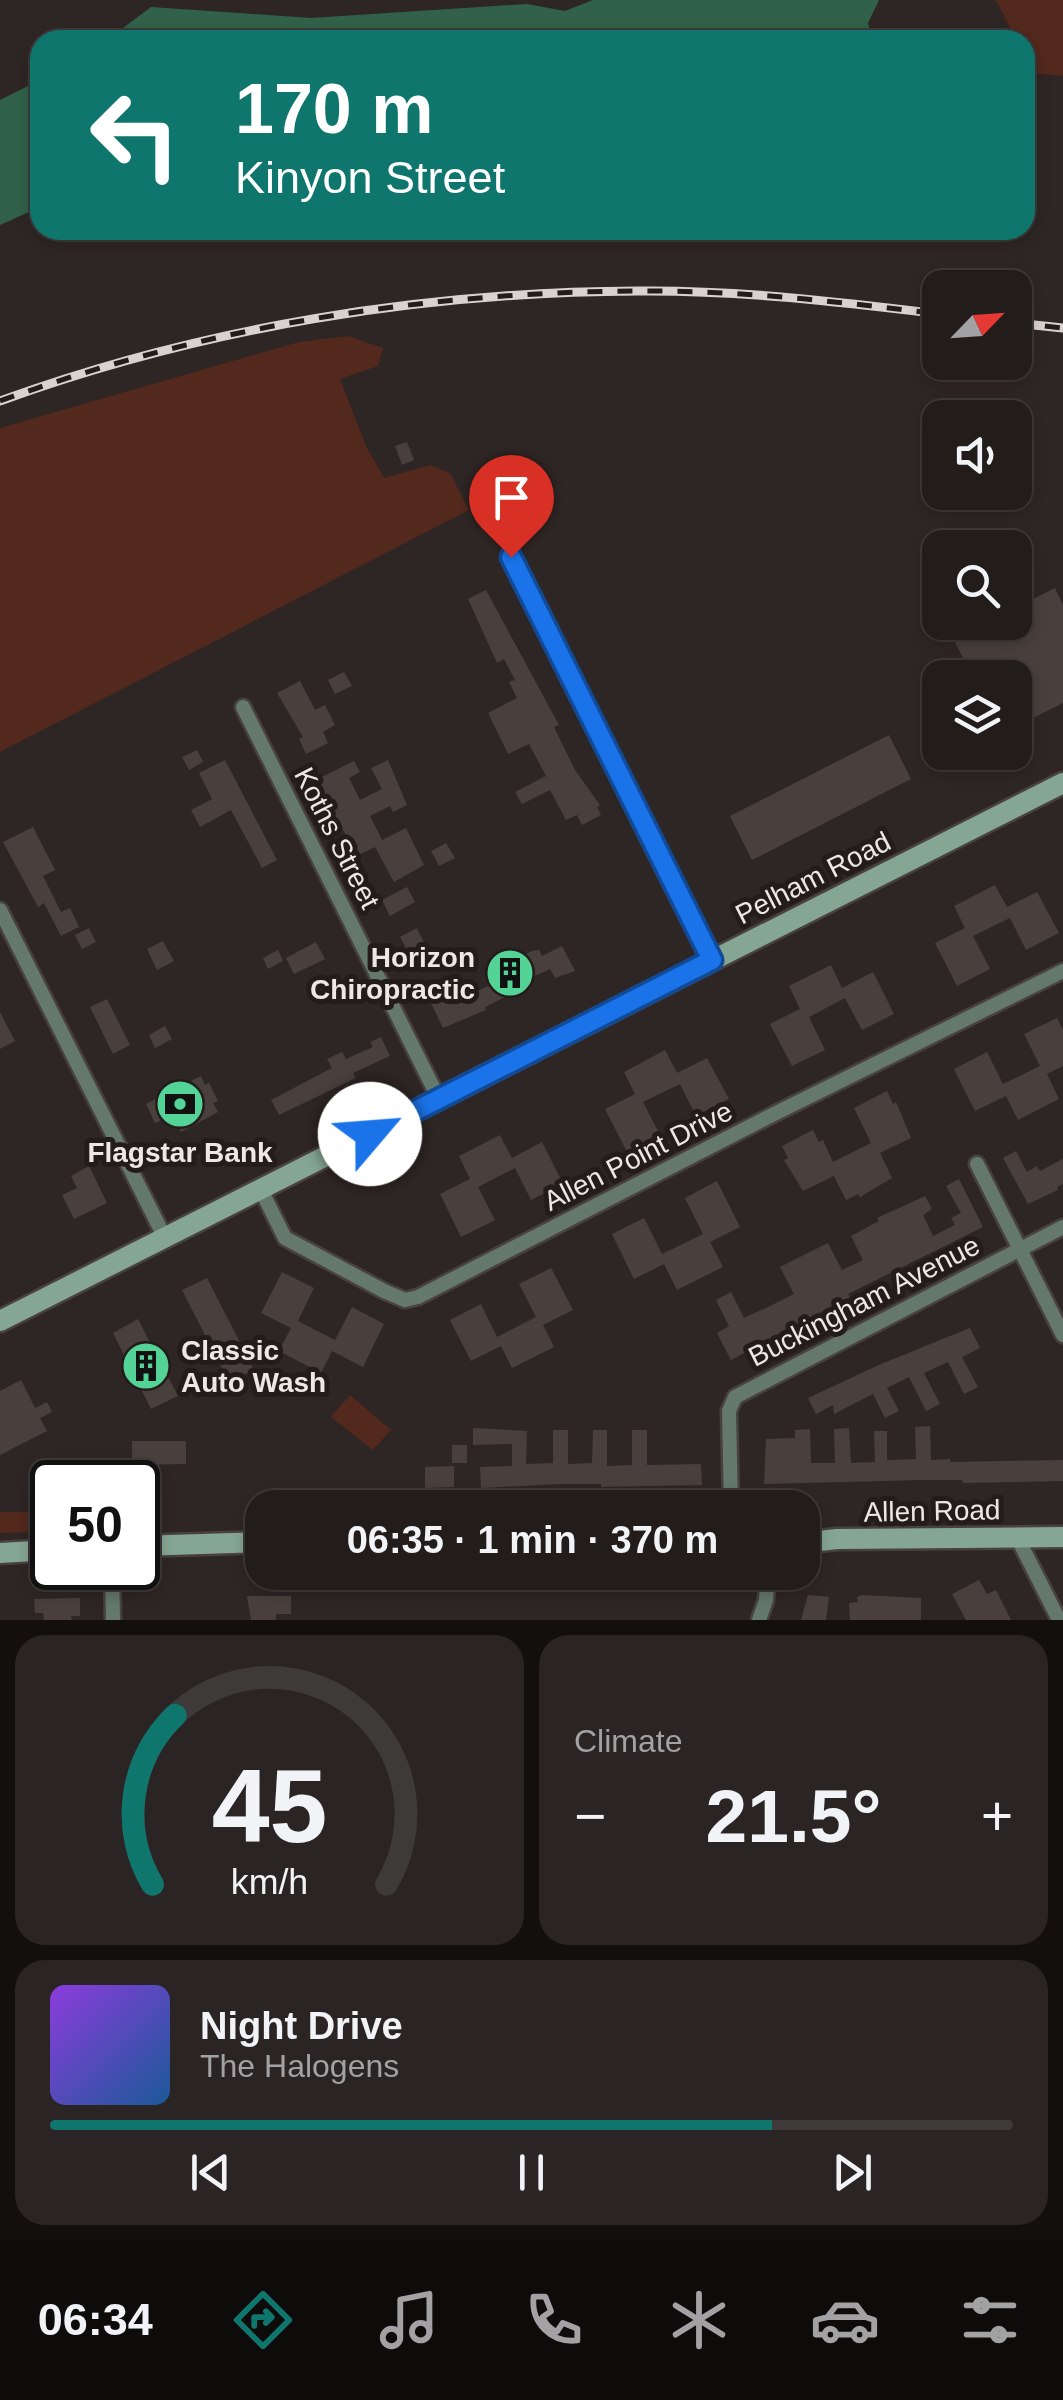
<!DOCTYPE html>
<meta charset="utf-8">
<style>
body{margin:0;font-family:Helvetica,sans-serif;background:#2a2524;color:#f1f3f6;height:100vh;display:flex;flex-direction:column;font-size:38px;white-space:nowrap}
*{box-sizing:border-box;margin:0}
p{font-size:32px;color:#a2a1a3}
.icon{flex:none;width:55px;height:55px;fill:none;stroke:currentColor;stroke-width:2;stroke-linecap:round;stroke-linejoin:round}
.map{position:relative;height:1620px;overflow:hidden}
.details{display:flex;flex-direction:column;gap:15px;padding:15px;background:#130f0f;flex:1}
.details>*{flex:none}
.banner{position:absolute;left:30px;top:30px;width:1005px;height:210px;border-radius:30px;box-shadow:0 5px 15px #0003,0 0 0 2px #3f3a3a;background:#0f766e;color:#fff;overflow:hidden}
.needle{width:65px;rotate:65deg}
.buttons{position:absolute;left:922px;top:270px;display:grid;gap:20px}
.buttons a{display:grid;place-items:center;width:110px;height:110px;border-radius:20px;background:#221c1b;box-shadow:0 5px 15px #0003,0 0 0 2px #3f3a3a;font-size:50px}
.speed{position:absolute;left:30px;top:1460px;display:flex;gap:20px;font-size:50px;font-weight:700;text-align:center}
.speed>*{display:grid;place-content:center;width:130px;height:130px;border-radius:50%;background:#221c1b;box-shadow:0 5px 15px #0003,0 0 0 2px #3f3a3a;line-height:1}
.speed .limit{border:5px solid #111;border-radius:15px;background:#fff;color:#111}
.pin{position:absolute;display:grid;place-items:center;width:85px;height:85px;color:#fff;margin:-102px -42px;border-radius:50% 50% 50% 0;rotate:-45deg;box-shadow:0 0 10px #0007}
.pin .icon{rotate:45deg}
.me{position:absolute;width:110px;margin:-55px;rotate:63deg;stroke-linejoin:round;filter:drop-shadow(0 0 8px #0008)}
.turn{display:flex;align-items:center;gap:35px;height:210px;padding:0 40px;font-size:45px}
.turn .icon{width:130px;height:130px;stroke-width:2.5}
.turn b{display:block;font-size:70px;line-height:85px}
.big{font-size:75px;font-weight:800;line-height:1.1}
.details .tile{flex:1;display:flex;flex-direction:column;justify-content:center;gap:15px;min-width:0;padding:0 35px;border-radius:30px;background:#2a2524}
.details .dial{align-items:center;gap:0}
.dial svg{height:260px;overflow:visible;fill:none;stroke:#3f3a3a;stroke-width:7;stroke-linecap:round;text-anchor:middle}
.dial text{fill:#f1f3f6;stroke:none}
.song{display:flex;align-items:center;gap:30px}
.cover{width:120px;height:120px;border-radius:15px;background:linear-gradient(135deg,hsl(270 70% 55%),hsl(210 70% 35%))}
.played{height:10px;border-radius:5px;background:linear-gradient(90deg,#0f766e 75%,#3f3a3a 75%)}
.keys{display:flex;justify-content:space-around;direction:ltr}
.heat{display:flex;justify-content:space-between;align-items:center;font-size:55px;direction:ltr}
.details .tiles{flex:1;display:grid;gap:15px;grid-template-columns:1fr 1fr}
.tile:last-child{grid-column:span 2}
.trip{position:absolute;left:245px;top:1490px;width:575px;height:100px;border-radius:30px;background:#221c1b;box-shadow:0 5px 15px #0003,0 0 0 2px #3f3a3a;font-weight:800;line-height:100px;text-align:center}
.dock{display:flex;height:160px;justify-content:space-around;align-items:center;background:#0e0b0b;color:#a2a1a3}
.dock .icon{width:70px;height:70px}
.dock .current{color:#0f766e}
.dock b{font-size:45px;color:#f1f3f6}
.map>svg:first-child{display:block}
.green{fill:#53281d}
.water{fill:#316148}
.building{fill:#49403d}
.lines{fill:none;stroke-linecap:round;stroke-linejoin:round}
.minor-casing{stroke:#49413f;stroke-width:19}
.secondary-casing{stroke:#49413f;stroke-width:25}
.minor{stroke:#64786c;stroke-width:14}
.secondary{stroke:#85a693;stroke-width:20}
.rail-casing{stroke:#d9d2d1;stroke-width:9}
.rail{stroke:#241c1a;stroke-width:5;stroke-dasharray:15;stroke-linecap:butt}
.route-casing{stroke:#114b97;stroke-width:25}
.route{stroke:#1a73e8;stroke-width:18}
.labels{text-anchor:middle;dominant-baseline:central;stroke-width:10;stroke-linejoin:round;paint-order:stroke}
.street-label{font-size:28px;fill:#ede7e6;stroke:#241c1a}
.poi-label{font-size:28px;font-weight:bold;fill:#ede7e6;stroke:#241c1a;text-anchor:end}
</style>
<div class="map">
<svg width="1063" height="1620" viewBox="0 0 1063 1620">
<rect width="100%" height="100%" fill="#2e2624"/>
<g class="green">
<path d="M996,0H1063V76L1032,73L1025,59V40H1016Z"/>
<path d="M348,336L383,348L378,366L340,379L366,446L384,478L430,465L450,473L469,510L0,752V428L299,342Z"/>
<path d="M350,1395L391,1430L373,1450L331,1417Z"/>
<path d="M0,1512H46L45,1524L37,1532L0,1533Z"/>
</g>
<g class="water">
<path d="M593,0H879L868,23L871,37L875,40H107L151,7L311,18L527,4L565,11Z"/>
<path d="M40,80V207L0,225V100Z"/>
</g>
<g class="building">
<path d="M407,442L414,460L402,465L395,446Z"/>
<path d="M1055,588L1063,605V703L1015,727V678H973L954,640L987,622H1015V608Z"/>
<path d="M486,590L559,725L554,727L575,770L600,805L597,807L601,815L582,825L577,815L566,820L550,790L522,804L515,792L546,776L529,744L508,754L488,713L517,698L509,682L515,680L504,659L497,663L468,599Z"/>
<path d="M344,672L352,686L335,694L328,680Z"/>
<path d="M300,681L315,710L325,705L335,725L323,732L328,743L306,754L299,739L303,737L277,693Z"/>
<path d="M889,735L911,779L752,860L730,816Z"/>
<path d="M197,750L203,762L189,770L182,757Z"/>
<path d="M225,760L277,860L262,868L231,810L200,827L191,810L212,799L199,773Z"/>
<path d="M388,760L407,805L393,812L390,806L370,816L382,840L406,828L424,865L394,882L375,847L357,856L316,780L354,761L360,772L349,778L360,800L382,789L371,768Z"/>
<path d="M33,827L55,870L43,876L61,912L70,908L79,927L61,936L44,903L38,907L3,842Z"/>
<path d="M446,843L455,858L439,866L431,851Z"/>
<path d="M995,885L1007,907L1037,892L1059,933L1026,950L1010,918L973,936L990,969L957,986L935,943L965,928L954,906Z"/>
<path d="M407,887L415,902L390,916L382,900Z"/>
<path d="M89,928L96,942L82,949L75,935Z"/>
<path d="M417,928L426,947L410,955L400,937Z"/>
<path d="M163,941L174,961L157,970L147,949Z"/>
<path d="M316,942L325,959L294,974L286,958Z"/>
<path d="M562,946L575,971L555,978L550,969L523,981L525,987L485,1007L486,1010L443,1028L428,997L442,990L450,1005L494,983L489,972L532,951L539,950L542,956Z"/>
<path d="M278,950L283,961L268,969L263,958Z"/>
<path d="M831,965L842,988L873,972L894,1014L862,1030L845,998L809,1017L825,1050L792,1066L770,1024L800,1009L789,986Z"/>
<path d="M107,999L130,1045L113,1054L90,1007Z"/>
<path d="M0,1012L15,1041L0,1049Z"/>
<path d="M1057,1018L1063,1030V1066L1047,1074L1059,1099L1018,1120L1006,1096L975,1111L954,1069L987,1052L1003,1084L1040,1066L1024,1034Z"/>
<path d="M165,1026L172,1039L155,1048L149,1035Z"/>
<path d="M381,1037L390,1056L353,1073L356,1078L279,1115L271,1100L332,1068L327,1059L342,1052L346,1059L373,1047L370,1042Z"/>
<path d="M665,1050L677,1073L707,1058L729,1099L696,1116L680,1084L643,1102L660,1135L627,1152L605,1109L635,1094L624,1072Z"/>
<path d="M201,1076L205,1085L209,1083L218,1101L213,1103L218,1112L181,1132L173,1114L155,1123L146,1104Z"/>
<path d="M887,1091L893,1104L896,1102L911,1138L880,1153L892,1178L860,1197L858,1194L846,1200L834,1176L803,1191L784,1160L788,1158L782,1146L813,1130L819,1142L823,1140L833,1162L871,1143L854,1108Z"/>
<path d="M500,1135L512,1158L542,1142L563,1184L531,1200L515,1168L478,1187L495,1220L461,1237L440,1194L470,1179L459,1156Z"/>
<path d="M1016,1151L1027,1172L1037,1166L1040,1171L1063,1159V1184L1057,1187L1058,1190L1028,1204L1003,1158Z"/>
<path d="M89,1166L107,1203L74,1219L62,1195L77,1188L71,1176Z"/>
<path d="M959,1179L983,1227L848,1294L850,1297L731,1360L717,1333L729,1326L716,1300L731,1292L744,1318L770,1306L794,1294L780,1267L828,1243L842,1270L863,1260L851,1236L879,1221L877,1218L925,1196L932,1209L923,1215L933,1236L955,1225L951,1218L961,1213L946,1186Z"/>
<path d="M717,1181L740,1227L710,1242L723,1267L677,1290L664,1264L634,1279L612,1234L644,1218L662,1254L703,1234L685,1198Z"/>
<path d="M551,1268L573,1310L543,1325L554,1347L512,1368L501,1346L471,1361L450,1320L481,1304L497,1337L536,1317L519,1284Z"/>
<path d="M282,1272L314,1288L298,1321L335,1340L352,1307L384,1324L363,1367L332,1351L321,1373L279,1351L291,1328L261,1313Z"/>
<path d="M207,1278L254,1370L229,1382L182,1290Z"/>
<path d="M138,1319L178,1396L151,1409L113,1333Z"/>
<path d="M970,1328L980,1348L962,1357L978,1387L964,1394L948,1362L924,1373L940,1404L926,1411L909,1377L887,1388L899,1411L885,1418L873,1394L834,1414L833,1405L816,1414L808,1398L881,1364Z"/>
<path d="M21,1380L35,1408L47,1402L52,1412L40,1418L47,1431L0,1455V1391Z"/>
<path d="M930,1426L931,1460L950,1459V1462L1063,1460V1481L963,1483L962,1480H922L764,1484L766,1439L795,1438V1430L810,1429L811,1463H835L834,1429L849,1428L851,1463L875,1462L874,1431H887V1460L916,1459L915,1427Z"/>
<path d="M473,1428L527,1431L526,1464L553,1463V1430H568V1464L592,1463L593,1430H607V1466L632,1465V1430H647V1465L701,1464L702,1485L601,1487V1484H560L481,1488L480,1467L512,1466V1444L473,1445Z"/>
<path d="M132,1441H186V1464L132,1465Z"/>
<rect x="452" y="1445" width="15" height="18"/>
<path d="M454,1466V1487L425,1488V1467Z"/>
<path d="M979,1580L987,1594L996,1590L1011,1620H966L952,1594Z"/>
<path d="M808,1595L829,1597L826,1620H801Z"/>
<path d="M862,1595L921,1598V1620H850L849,1603L858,1602L857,1597Z"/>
<path d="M247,1596H291V1614H276V1620H251Z"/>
<path d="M80,1598V1616H71L72,1620H44L43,1613H35L34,1599Z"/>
</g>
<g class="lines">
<g class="minor-casing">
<g id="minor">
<path d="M511,557L712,960"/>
<path d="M243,707L439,1099"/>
<path d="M0,910L165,1238"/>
<path d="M977,1164L1063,1335"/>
<path d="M261,1190L285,1238L384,1291L405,1300L418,1297L776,1113L1063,971"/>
<path d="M731,1508L729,1411L735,1397L1063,1227"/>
<path d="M1017,1537L1059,1620"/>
<path d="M112,1568L113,1620"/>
<path d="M759,1620L766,1600L768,1572"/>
</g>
</g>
<g class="secondary-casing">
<g id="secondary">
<path d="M0,1321L1063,783"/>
<path d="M802,1543L837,1539L1063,1537"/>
<path d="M138,1546L262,1542"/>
<path d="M0,1553L52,1550"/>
</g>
</g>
<use href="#minor" class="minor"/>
<use href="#secondary" class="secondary"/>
<g class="rail-casing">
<g id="rail">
<path d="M1015,323L1063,328"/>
<path d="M0,401C204,327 422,292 638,291C739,290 840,302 940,314"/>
</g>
</g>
<use href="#rail" class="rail"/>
</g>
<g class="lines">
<g class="route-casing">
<path id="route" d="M370,1134L712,960L511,557"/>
</g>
<use href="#route" class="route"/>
</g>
<defs>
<g id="building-disc" transform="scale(2.5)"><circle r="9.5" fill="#54d396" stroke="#241c1a"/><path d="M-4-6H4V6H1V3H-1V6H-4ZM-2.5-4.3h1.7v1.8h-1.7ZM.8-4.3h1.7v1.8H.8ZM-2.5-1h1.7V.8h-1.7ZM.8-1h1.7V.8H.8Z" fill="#111"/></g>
<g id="bank-disc" transform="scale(2.5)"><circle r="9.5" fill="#54d396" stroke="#241c1a"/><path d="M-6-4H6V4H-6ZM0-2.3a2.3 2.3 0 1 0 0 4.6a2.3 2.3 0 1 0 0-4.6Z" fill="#111"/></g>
</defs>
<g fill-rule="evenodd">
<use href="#building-disc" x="510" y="973"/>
<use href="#bank-disc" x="180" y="1104"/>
<use href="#building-disc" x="146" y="1366"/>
</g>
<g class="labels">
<g class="street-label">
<text transform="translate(337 838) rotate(63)">Koths Street</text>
<text transform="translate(813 878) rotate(-27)">Pelham Road</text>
<text transform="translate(638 1156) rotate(-27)">Allen Point Drive</text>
<text transform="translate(864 1301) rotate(-27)">Buckingham Avenue</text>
<text transform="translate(932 1511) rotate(-1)">Allen Road</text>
</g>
<g class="poi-label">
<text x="475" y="957">Horizon<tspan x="475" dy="32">Chiropractic</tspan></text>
<text x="180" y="1152" text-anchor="middle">Flagstar Bank</text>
<text x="181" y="1350" text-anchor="start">Classic<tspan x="181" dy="32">Auto Wash</tspan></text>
</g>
</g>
</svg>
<div class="buttons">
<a><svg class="needle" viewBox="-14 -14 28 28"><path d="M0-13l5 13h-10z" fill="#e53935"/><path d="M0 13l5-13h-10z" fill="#a2a1a3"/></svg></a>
<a><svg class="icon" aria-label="sound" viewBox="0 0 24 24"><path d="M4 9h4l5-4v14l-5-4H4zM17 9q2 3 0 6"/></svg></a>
<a><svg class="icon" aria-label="search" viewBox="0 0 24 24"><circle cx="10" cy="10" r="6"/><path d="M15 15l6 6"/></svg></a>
<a><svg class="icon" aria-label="layers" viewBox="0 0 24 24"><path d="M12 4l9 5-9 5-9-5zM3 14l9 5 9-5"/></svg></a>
</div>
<div class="speed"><div class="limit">50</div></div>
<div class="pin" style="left:511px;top:557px;background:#d93025"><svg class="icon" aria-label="arrive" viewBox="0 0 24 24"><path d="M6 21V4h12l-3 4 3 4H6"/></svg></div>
<svg class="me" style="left:370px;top:1134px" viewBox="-20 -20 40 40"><circle r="19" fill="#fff"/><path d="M0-13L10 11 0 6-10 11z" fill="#1a73e8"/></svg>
<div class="trip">06:35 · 1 min · 370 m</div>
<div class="banner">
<div class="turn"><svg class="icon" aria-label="left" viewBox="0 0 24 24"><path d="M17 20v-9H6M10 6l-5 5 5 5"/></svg><div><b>170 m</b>Kinyon Street</div></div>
</div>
</div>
<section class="details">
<div class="tiles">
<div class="tile dial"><svg viewBox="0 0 100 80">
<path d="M14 69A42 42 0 1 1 86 69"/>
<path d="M14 69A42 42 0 0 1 21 17" stroke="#0f766e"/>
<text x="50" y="56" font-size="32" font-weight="700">45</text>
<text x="50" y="72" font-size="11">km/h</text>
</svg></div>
<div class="tile"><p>Climate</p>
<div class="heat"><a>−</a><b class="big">21.5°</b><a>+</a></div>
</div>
<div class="tile">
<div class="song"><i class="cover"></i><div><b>Night Drive</b><p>The Halogens</p></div></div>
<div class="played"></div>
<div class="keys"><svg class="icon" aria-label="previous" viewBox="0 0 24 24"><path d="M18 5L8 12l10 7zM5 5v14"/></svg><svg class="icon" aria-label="pause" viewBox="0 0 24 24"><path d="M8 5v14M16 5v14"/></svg><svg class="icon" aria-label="next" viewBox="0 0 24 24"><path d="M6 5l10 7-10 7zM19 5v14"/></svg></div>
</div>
</div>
</section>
<nav class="dock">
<b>06:34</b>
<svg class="icon current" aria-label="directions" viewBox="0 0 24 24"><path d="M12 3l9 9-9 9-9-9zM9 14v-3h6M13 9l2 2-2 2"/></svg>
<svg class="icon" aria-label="music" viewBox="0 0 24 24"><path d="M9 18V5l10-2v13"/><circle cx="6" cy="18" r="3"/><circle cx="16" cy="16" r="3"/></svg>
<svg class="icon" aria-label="phone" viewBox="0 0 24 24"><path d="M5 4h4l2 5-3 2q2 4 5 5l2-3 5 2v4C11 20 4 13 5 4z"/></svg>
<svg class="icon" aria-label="climate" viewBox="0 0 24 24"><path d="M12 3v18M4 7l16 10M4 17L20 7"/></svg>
<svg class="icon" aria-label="car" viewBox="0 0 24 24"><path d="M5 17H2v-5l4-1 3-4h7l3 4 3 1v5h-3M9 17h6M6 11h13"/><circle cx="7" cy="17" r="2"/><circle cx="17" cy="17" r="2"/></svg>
<svg class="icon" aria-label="filters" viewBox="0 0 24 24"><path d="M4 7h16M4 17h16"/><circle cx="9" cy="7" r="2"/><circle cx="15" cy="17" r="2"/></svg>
</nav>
